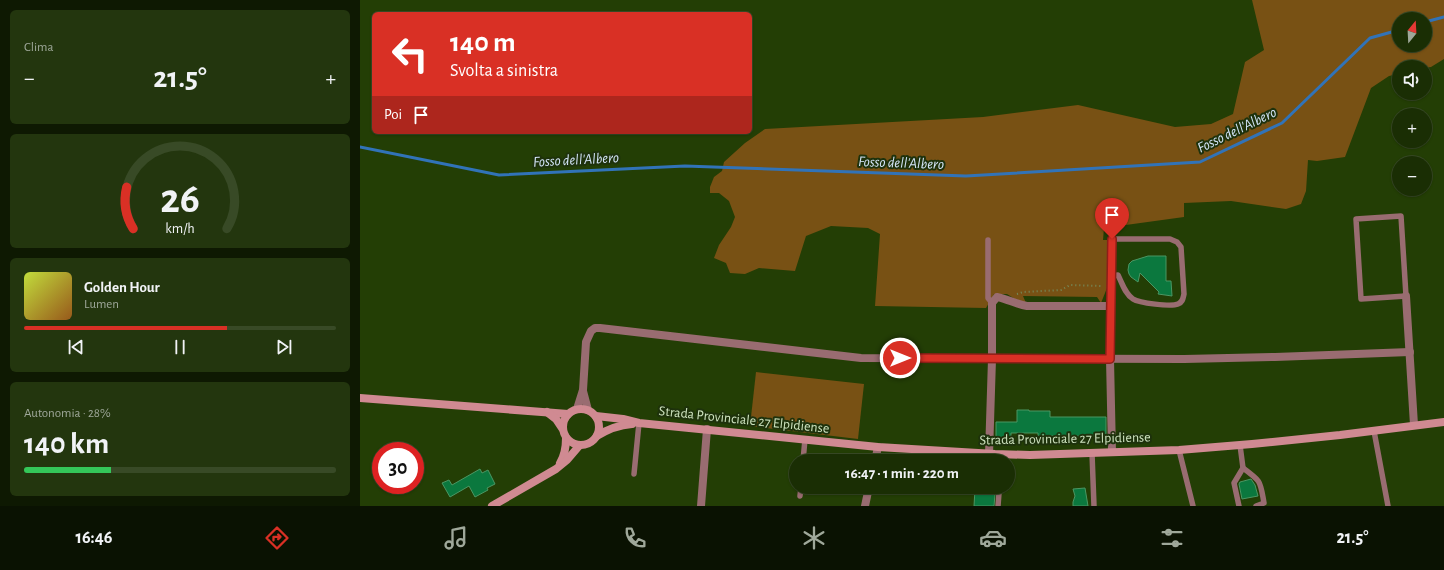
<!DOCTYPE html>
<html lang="it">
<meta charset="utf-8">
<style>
body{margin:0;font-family:"Alegreya Sans",sans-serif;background:#23360e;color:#f1f3f6;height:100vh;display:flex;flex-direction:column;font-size:15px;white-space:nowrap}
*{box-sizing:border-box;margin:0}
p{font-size:13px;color:#9fa89a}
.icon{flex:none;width:22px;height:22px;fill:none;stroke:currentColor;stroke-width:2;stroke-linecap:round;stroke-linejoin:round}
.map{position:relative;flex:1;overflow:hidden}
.side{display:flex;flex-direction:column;gap:10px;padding:10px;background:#0e1902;width:360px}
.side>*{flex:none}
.top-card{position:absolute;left:12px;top:12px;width:380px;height:122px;border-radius:6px;box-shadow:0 1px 3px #0004,0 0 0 1px #384a26;background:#d93025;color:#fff;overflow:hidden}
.needle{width:26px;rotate:18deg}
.buttons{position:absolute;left:1032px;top:12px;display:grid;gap:8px}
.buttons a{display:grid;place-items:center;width:40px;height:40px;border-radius:50%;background:#1a2e04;box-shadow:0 1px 3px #0004,0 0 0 1px #384a26;font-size:20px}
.speed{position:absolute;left:12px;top:442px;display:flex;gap:8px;font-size:20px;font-weight:700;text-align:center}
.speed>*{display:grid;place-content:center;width:52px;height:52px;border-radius:50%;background:#1a2e04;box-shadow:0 1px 3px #0004,0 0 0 1px #384a26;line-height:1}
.speed .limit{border:6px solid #d22;background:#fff;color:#111}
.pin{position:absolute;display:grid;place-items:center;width:34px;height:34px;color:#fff;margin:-41px -17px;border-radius:50% 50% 50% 0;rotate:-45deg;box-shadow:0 0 4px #0007}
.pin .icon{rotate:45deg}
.me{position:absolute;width:44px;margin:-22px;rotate:90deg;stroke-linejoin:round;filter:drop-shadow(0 0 3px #0008)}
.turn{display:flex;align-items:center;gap:14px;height:84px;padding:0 12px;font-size:18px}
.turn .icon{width:52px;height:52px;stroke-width:2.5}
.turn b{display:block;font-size:28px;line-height:34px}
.then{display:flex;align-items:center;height:38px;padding:0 12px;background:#0003;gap:8px;font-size:15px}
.big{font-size:30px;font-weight:600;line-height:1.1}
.side .card{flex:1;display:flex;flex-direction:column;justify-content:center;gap:6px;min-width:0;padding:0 14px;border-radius:6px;background:#23360e}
.side .dial{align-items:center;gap:0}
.dial svg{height:104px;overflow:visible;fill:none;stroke:#384a26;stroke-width:7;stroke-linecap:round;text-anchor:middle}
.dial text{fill:#f1f3f6;stroke:none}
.song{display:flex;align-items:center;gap:12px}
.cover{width:48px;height:48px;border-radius:6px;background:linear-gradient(135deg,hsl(70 70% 55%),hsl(30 70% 35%))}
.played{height:4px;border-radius:2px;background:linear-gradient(90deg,#d93025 65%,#384a26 65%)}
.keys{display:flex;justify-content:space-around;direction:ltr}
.heat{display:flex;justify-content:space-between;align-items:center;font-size:22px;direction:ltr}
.charge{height:6px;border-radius:3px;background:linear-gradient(90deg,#34c759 28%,#384a26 0)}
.trip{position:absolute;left:429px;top:454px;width:226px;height:40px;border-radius:20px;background:#1a2e04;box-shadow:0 1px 3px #0004,0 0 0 1px #384a26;font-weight:600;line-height:40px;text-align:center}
.dock{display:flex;height:64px;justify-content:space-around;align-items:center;background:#0a1202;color:#9fa89a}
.dock .icon{width:28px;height:28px}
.dock .selected{color:#d93025}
.dock b{font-size:18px;color:#f1f3f6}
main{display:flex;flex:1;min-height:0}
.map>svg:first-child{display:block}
.green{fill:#785114;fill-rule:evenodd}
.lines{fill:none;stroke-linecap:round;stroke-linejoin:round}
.stream{stroke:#3173b8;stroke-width:3}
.building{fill:#0b783e;stroke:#4b9663}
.path{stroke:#748c5d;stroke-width:2;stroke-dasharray:1 3;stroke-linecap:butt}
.lane{stroke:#996c71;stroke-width:5.5}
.street{stroke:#996c71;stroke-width:8}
.secondary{stroke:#d08a92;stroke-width:8}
.route-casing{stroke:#8d1f18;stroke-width:10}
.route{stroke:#d93025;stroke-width:7}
.labels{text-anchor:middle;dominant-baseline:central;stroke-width:4;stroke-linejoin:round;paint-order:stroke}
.street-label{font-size:14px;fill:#cde2be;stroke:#1e320c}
.water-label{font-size:15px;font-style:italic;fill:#d5e6f9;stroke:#1e320c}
</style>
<main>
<section class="side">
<div class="card"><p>Clima</p>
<div class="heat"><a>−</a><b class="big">21.5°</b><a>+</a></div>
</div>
<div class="card dial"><svg viewBox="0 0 100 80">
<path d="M14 69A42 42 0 1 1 86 69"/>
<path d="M14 69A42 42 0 0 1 9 37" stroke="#d93025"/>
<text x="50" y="56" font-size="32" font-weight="700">26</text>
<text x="50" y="72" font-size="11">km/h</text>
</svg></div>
<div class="card">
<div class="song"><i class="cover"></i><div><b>Golden Hour</b><p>Lumen</p></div></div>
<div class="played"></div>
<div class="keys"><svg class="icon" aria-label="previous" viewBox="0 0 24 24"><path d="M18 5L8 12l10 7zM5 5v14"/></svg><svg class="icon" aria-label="pause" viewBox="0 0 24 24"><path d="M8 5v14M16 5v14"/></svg><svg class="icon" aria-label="next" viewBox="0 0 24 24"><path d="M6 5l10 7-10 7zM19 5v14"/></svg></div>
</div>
<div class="card"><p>Autonomia · 28%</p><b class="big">140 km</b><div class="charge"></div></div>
</section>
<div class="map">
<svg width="1084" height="506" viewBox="0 0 1084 506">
<rect width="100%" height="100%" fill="#233e05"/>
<g class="green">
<path d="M892,0H1084V59L1071,67L1065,68V67H1039V74L1029,76L1011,88L985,157L957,161L948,160L946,191L941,204L926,209L871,201L824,203V217L744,228L743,240H749L747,288L741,303L737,297L663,296L666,303L655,299L647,294H634L626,308L515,306L520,234L508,228L471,226L446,236L435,271L399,268L385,274L370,273L366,263L354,258L359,245L371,227L375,217L369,201L359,193H350V187L354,177L362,171L364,162L385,143L405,129L623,117L718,105L815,127L851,124L873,114L885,62L904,50ZM1039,19H1065V45H1039Z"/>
<path d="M396,372L504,384L498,439L390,426Z"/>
</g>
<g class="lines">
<g class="stream">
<path d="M1065,22L1084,17"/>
<path d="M0,147L139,175L325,166L606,176L840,162L922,123L1010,38L1039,30"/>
</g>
</g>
<g class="building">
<path d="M788,256H806V281H811L812,296L798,294L799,292L780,273L778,282L771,277L769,274L768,270L769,264L772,261Z"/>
<path d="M657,410H669V411H690V417H746V436H678V433H651V437H645V438H636V422H657Z"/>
<path d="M120,469L122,473L128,470L135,484L127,488L128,490L115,497L109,486L90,497L82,483L89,480L92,485Z"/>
<path d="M891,479L895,485L898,496L882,499L879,484L880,482Z"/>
<path d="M725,488L728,506H713V502L715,496L713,489Z"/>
<path d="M615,489L633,491L635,494L634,506H614Z"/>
</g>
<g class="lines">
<path class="path" d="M657,294L663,292L701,290L710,285L743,286"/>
<g class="lane">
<path d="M1041,216L1046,296L1001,299L996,219Z"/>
<path d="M628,240V298L632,303"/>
<path d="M751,276L758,275C762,283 765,294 773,299C779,303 811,307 818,304C823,302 823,298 824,294L821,247L817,242L810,239H752"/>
<path d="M1014,431L1028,506"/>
<path d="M819,450L833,506"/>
<path d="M732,453L734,506"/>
<path d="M443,461L445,439"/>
<path d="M634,461L635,454"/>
<path d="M883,468C902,482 900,481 904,503L896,506"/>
<path d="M274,474L279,423"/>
<path d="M636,487L639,493L638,506"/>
<path d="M440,496L441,487"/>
<path d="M879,506L874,483L883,468L880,445"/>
</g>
<g class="street">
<path d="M752,239L750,359L752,452"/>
<path d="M1046,296L1054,425"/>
<path d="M223,391L228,410"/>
<path d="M217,409L223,390L226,342L231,331L235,328H240L501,358L824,359L915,357L1050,352"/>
<path d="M629,454L632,359V303L637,297C648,299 655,304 667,306H751"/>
<path d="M515,461L518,447"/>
<path d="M341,506L347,429"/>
<path d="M505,506L509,487"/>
</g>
<g class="secondary">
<path d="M0,398L208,414"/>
<circle cx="221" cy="427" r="18"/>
<path d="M187,412L196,419L202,428"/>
<path d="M236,416L263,419L279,423L518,447L635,454L670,455L819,450L892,444L980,435L1084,422"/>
<path d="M237,436C248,429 259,425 272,424"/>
<path d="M200,463C205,455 206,447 206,438"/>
<path d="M132,506L196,469L207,460L219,446"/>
</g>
</g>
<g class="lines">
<g class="route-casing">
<path id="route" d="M540,358L750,359L752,239"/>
</g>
<use href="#route" class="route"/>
</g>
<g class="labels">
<g class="street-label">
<text transform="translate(384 420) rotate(6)">Strada Provinciale 27 Elpidiense</text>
<text transform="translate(705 439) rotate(-1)">Strada Provinciale 27 Elpidiense</text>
</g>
<g class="water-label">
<text transform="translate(877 130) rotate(-26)">Fosso dell'Albero</text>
<text transform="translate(216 160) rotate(-3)">Fosso dell'Albero</text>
<text transform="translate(541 163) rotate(2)">Fosso dell'Albero</text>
</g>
</g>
</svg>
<div class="buttons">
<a><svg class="needle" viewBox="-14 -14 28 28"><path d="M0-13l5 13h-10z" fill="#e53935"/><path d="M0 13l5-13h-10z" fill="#9fa89a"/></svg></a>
<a><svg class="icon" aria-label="sound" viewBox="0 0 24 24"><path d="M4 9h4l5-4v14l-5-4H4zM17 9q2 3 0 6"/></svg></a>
<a>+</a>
<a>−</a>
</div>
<div class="speed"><div class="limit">30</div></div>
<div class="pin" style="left:752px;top:239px;background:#d93025"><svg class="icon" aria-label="arrive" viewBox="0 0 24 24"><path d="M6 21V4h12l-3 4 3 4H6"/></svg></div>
<svg class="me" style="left:540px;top:358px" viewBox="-20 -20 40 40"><circle r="17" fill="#d93025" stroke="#fff" stroke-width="3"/><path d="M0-11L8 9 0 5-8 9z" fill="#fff"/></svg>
<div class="trip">16:47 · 1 min · 220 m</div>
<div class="top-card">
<div class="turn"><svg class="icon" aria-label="left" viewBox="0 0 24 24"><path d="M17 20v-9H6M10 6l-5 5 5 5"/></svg><div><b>140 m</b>Svolta a sinistra</div></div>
<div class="then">Poi<svg class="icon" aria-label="arrive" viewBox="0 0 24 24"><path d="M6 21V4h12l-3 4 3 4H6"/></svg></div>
</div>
</div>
</main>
<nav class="dock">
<b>16:46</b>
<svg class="icon selected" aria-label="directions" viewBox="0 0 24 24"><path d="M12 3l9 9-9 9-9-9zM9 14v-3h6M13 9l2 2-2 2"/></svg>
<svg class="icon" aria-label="music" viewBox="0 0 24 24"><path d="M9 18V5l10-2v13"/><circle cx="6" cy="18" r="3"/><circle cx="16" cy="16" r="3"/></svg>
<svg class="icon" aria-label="phone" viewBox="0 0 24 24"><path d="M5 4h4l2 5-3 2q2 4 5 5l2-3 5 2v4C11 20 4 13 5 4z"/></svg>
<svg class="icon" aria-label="climate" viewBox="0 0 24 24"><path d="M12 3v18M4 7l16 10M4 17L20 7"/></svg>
<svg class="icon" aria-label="car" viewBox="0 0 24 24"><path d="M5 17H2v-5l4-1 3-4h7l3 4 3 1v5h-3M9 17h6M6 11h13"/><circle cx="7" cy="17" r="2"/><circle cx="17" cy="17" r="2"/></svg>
<svg class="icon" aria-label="filters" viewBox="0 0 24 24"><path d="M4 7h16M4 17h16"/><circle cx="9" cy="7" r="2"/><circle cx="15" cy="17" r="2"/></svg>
<b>21.5°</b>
</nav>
